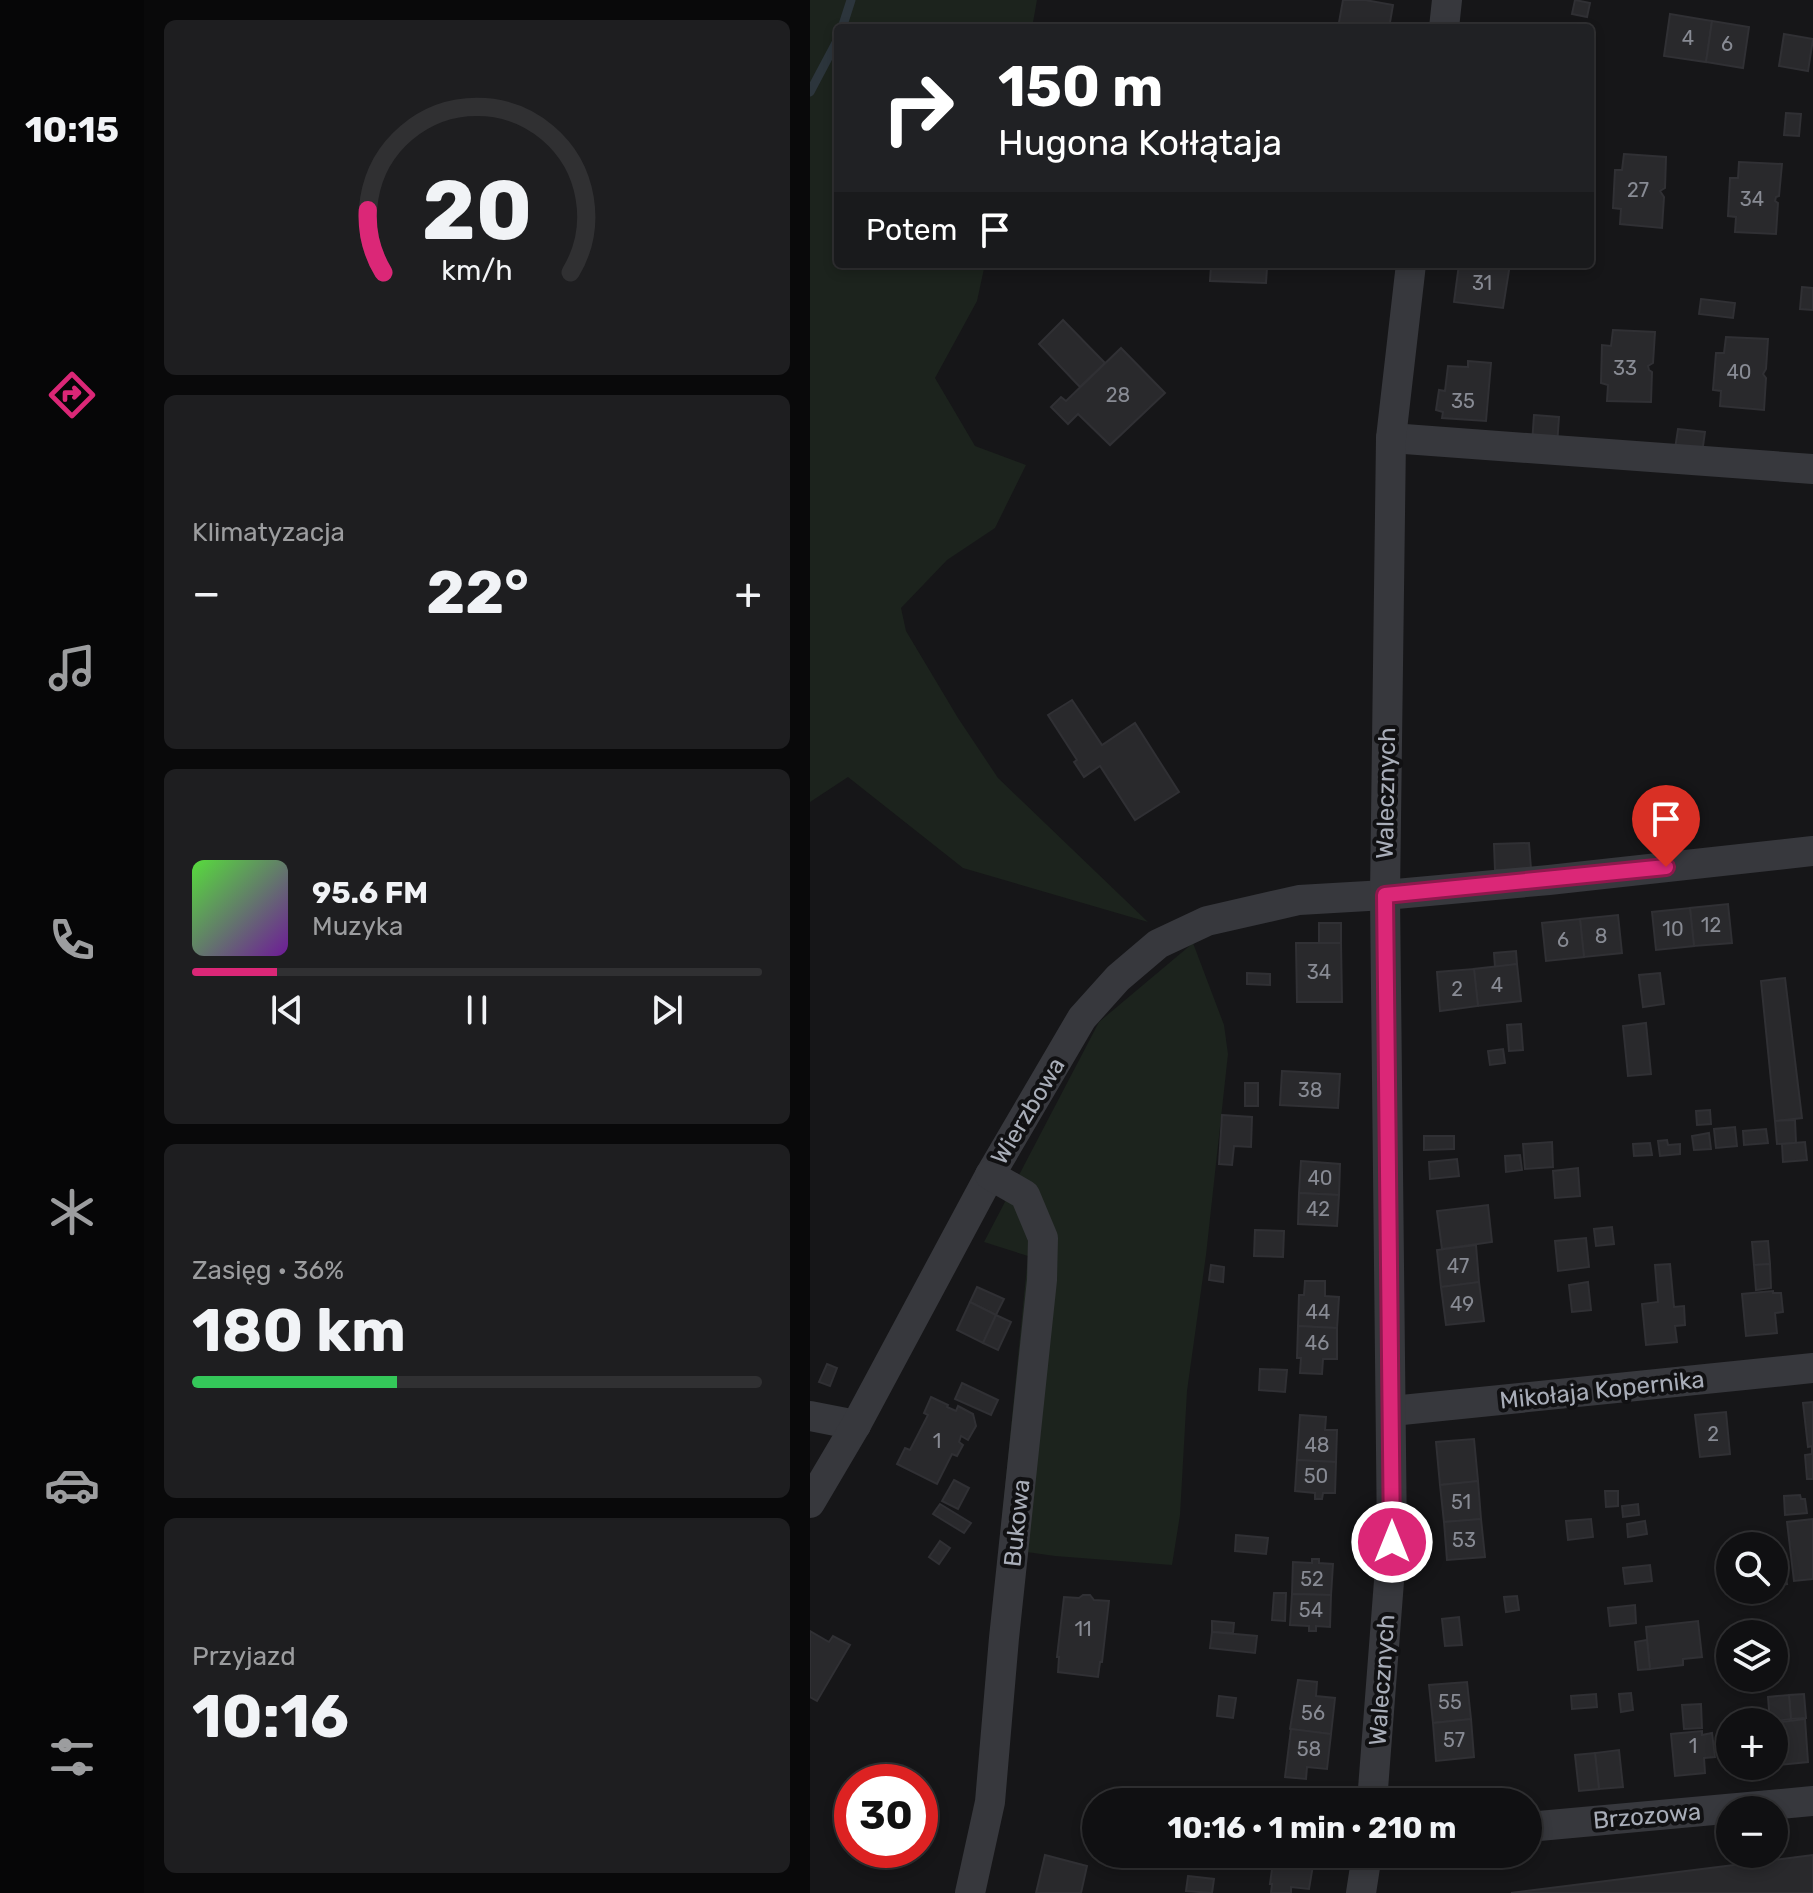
<!DOCTYPE html>
<html lang="pl">
<meta charset="utf-8">
<style>
body{margin:0;font-family:Rubik,sans-serif;background:#1e1e20;color:#f1f3f6;height:100vh;display:flex;flex-direction:column;font-size:30px;white-space:nowrap}
*{box-sizing:border-box;margin:0}
p{font-size:26px;color:#9c9d9f}
.icon{flex:none;width:44px;height:44px;fill:none;stroke:currentColor;stroke-width:2;stroke-linecap:round;stroke-linejoin:round}
.map{position:relative;flex:1;overflow:hidden}
.drawer{display:flex;flex-direction:column;gap:20px;padding:20px;background:#09090a;width:666px}
.drawer>*{flex:none}
.banner{position:absolute;left:24px;top:24px;width:760px;height:244px;border-radius:8px;box-shadow:0 4px 12px #0003,0 0 0 2px #303032;background:#202124;color:#fff;overflow:hidden}
.controls{position:absolute;left:906px;top:1532px;display:grid;gap:16px}
.controls a{display:grid;place-items:center;width:72px;height:72px;border-radius:50%;background:#101012;box-shadow:0 4px 12px #0003,0 0 0 2px #303032;font-size:40px}
.speed{position:absolute;left:24px;top:1764px;display:flex;gap:16px;font-size:40px;font-weight:700;text-align:center}
.speed>*{display:grid;place-content:center;width:104px;height:104px;border-radius:50%;background:#101012;box-shadow:0 4px 12px #0003,0 0 0 2px #303032;line-height:1}
.speed .limit{border:12px solid #d22;background:#fff;color:#111}
.pin{position:absolute;display:grid;place-items:center;width:68px;height:68px;color:#fff;margin:-82px -34px;border-radius:50% 50% 50% 0;rotate:-45deg;box-shadow:0 0 8px #0007}
.pin .icon{rotate:45deg}
.me{position:absolute;width:88px;margin:-44px;rotate:0deg;stroke-linejoin:round;filter:drop-shadow(0 0 6px #0008)}
.turn{display:flex;align-items:center;gap:28px;height:168px;padding:0 32px;font-size:36px}
.turn .icon{width:104px;height:104px;stroke-width:2.5}
.turn b{display:block;font-size:56px;line-height:68px}
.then{display:flex;align-items:center;height:76px;padding:0 32px;background:#0003;gap:16px;font-size:30px}
.big{font-size:60px;font-weight:700;line-height:1.1}
.drawer .tile{flex:1;display:flex;flex-direction:column;justify-content:center;gap:12px;min-width:0;padding:0 28px;border-radius:12px;background:#1e1e20}
.drawer .dial{align-items:center;gap:0}
.dial svg{height:208px;overflow:visible;fill:none;stroke:#303032;stroke-width:7;stroke-linecap:round;text-anchor:middle}
.dial text{fill:#f1f3f6;stroke:none}
.song{display:flex;align-items:center;gap:24px}
.cover{width:96px;height:96px;border-radius:12px;background:linear-gradient(135deg,hsl(110 70% 55%),hsl(280 70% 35%))}
.played{height:8px;border-radius:4px;background:linear-gradient(90deg,#db2777 15%,#303032 15%)}
.keys{display:flex;justify-content:space-around;direction:ltr}
.heat{display:flex;justify-content:space-between;align-items:center;font-size:44px;direction:ltr}
.charge{height:12px;border-radius:6px;background:linear-gradient(90deg,#34c759 36%,#303032 0)}
.trip{position:absolute;left:272px;top:1788px;width:460px;height:80px;border-radius:40px;background:#101012;box-shadow:0 4px 12px #0003,0 0 0 2px #303032;font-weight:700;line-height:80px;text-align:center}
main{display:flex;flex:1;min-height:0}
.tab-bar{display:flex;flex-direction:column;width:144px;justify-content:space-around;align-items:center;background:#060607;color:#9c9d9f}
.tab-bar .icon{width:56px;height:56px}
.tab-bar .selected{color:#db2777}
.tab-bar b{font-size:36px;color:#f1f3f6}
.map>svg:first-child{display:block}
.green{fill:#1c231d}
.lines{fill:none;stroke-linecap:round;stroke-linejoin:round}
.stream{stroke:#2c353c;stroke-width:9}
.building{fill:#29292c;stroke:#303034;stroke-width:2}
.street{stroke:#37383d;stroke-width:30}
.route-casing{stroke:#8e194d;stroke-width:20}
.route{stroke:#db2777;stroke-width:14}
.labels{text-anchor:middle;dominant-baseline:central;stroke-width:8;stroke-linejoin:round;paint-order:stroke}
.number-label{font-size:20px;fill:#888b94}
.street-label{font-size:24px;fill:#a8adb8;stroke:#111113}
</style>
<main>
<nav class="tab-bar">
<b>10:15</b>
<svg class="icon selected" aria-label="directions" viewBox="0 0 24 24"><path d="M12 3l9 9-9 9-9-9zM9 14v-3h6M13 9l2 2-2 2"/></svg>
<svg class="icon" aria-label="music" viewBox="0 0 24 24"><path d="M9 18V5l10-2v13"/><circle cx="6" cy="18" r="3"/><circle cx="16" cy="16" r="3"/></svg>
<svg class="icon" aria-label="phone" viewBox="0 0 24 24"><path d="M5 4h4l2 5-3 2q2 4 5 5l2-3 5 2v4C11 20 4 13 5 4z"/></svg>
<svg class="icon" aria-label="climate" viewBox="0 0 24 24"><path d="M12 3v18M4 7l16 10M4 17L20 7"/></svg>
<svg class="icon" aria-label="car" viewBox="0 0 24 24"><path d="M5 17H2v-5l4-1 3-4h7l3 4 3 1v5h-3M9 17h6M6 11h13"/><circle cx="7" cy="17" r="2"/><circle cx="17" cy="17" r="2"/></svg>
<svg class="icon" aria-label="filters" viewBox="0 0 24 24"><path d="M4 7h16M4 17h16"/><circle cx="9" cy="7" r="2"/><circle cx="15" cy="17" r="2"/></svg>
</nav>
<section class="drawer">
<div class="tile dial"><svg viewBox="0 0 100 80">
<path d="M14 69A42 42 0 1 1 86 69"/>
<path d="M14 69A42 42 0 0 1 8 45" stroke="#db2777"/>
<text x="50" y="56" font-size="32" font-weight="700">20</text>
<text x="50" y="72" font-size="11">km/h</text>
</svg></div>
<div class="tile"><p>Klimatyzacja</p>
<div class="heat"><a>−</a><b class="big">22°</b><a>+</a></div>
</div>
<div class="tile">
<div class="song"><i class="cover"></i><div><b>95.6 FM</b><p>Muzyka</p></div></div>
<div class="played"></div>
<div class="keys"><svg class="icon" aria-label="previous" viewBox="0 0 24 24"><path d="M18 5L8 12l10 7zM5 5v14"/></svg><svg class="icon" aria-label="pause" viewBox="0 0 24 24"><path d="M8 5v14M16 5v14"/></svg><svg class="icon" aria-label="next" viewBox="0 0 24 24"><path d="M6 5l10 7-10 7zM19 5v14"/></svg></div>
</div>
<div class="tile"><p>Zasięg · 36%</p><b class="big">180 km</b><div class="charge"></div></div>
<div class="tile"><p>Przyjazd</p><b class="big">10:16</b></div>
</section>
<div class="map">
<svg width="1003" height="1893" viewBox="0 0 1003 1893">
<rect width="100%" height="100%" fill="#161618"/>
<g class="green">
<path d="M0,0H227L222,28H28V264H175L167,301L125,378L165,446L216,465L185,528L137,560L91,608L96,631L148,718L188,778L338,922L153,868L38,777L0,802Z"/>
<path d="M383,943L414,1025L418,1054L396,1255L377,1391L370,1515L362,1565L245,1556L189,1548L218,1256L174,1242L289,1022Z"/>
</g>
<g class="lines">
<g class="stream">
<path d="M32,28L41,0"/>
<path d="M0,92L28,39"/>
</g>
</g>
<g class="building">
<path d="M533,0H555L583,5L579,28H528Z"/>
<path d="M765,0L780,3L777,17L762,14Z"/>
<path d="M860,14L902,21L896,62L854,56Z"/>
<path d="M902,21L939,27L933,68L896,62Z"/>
<path d="M974,34L1003,39L998,71L969,66Z"/>
<path d="M976,113L991,114L989,136L974,135Z"/>
<path d="M814,154L856,157L855,188L850,191L854,197L852,228L810,224L811,209L803,208L805,170H812Z"/>
<path d="M929,162L972,164L969,196L966,197L965,201L968,203L966,234L925,232L926,217L918,216L920,178H928Z"/>
<path d="M649,264H700L693,308L644,302Z"/>
<path d="M401,266L457,268L456,283L400,281Z"/>
<path d="M992,287L1003,288V310L990,309Z"/>
<path d="M891,299L925,303L923,318L889,314Z"/>
<path d="M253,320L295,363L270,387L229,344Z"/>
<path d="M803,330L845,332L843,363L838,366L839,370L842,372L841,402L797,401L798,385L791,383L792,345L801,346Z"/>
<path d="M916,337L958,339L956,369L953,374L956,378L954,410L910,406L911,391L903,390L906,353H914Z"/>
<path d="M311,348L355,393L300,445L268,414L258,424L241,407L251,397L256,401Z"/>
<path d="M658,361L681,363L676,421L632,418L633,412L626,410L629,390L635,391L638,366L658,367Z"/>
<path d="M724,415L749,417L747,445L722,444Z"/>
<path d="M868,429L895,432L892,453L865,449Z"/>
<path d="M262,700L292,745L325,723L369,792L325,820L290,766L274,777L264,762L267,760L238,715Z"/>
<path d="M719,843L721,869L685,870L684,844Z"/>
<path d="M918,904L922,943L884,946L880,908Z"/>
<path d="M880,908L884,946L846,950L842,912Z"/>
<path d="M808,915L812,953L774,957L770,919Z"/>
<path d="M770,919L774,957L736,961L732,923Z"/>
<rect x="509" y="923" width="22" height="20"/>
<path d="M486,943H531L532,1002H487Z"/>
<path d="M706,951L707,964L685,967L684,953Z"/>
<path d="M707,964L711,1001L668,1006L664,969Z"/>
<path d="M664,969L668,1006L630,1011L627,972Z"/>
<path d="M437,973L460,974V985L437,984Z"/>
<path d="M850,973L854,1004L833,1007L829,975Z"/>
<path d="M975,978L992,1118L965,1121L951,981Z"/>
<path d="M836,1023L841,1074L818,1076L813,1026Z"/>
<path d="M711,1024L713,1050L699,1051L697,1025Z"/>
<path d="M693,1049L695,1063L680,1065L678,1051Z"/>
<path d="M472,1071L530,1074L528,1108L470,1105Z"/>
<rect x="435" y="1083" width="13" height="23"/>
<path d="M900,1110L901,1124L887,1125L886,1111Z"/>
<path d="M412,1115L442,1117L441,1147L424,1146L422,1165L409,1164Z"/>
<path d="M985,1120L986,1143L967,1144L965,1121Z"/>
<path d="M925,1127L927,1146L906,1148L904,1129Z"/>
<path d="M956,1129L958,1143L934,1145L933,1131Z"/>
<path d="M899,1133L901,1149L884,1150L882,1136Z"/>
<path d="M614,1136H644V1149L614,1150Z"/>
<path d="M857,1140L858,1145L870,1144V1154L850,1156L848,1141Z"/>
<path d="M742,1142L743,1167L715,1169L713,1144Z"/>
<path d="M995,1142L997,1160L973,1162L972,1144Z"/>
<path d="M840,1143L842,1155L824,1156L823,1144Z"/>
<path d="M710,1155L712,1170L696,1172L695,1156Z"/>
<path d="M647,1159L649,1176L620,1179L619,1162Z"/>
<path d="M491,1161L530,1164L529,1195L489,1193Z"/>
<path d="M768,1168L770,1196L745,1198L743,1171Z"/>
<path d="M489,1193L529,1195L527,1226L488,1224Z"/>
<path d="M678,1205L682,1242L632,1249L627,1211Z"/>
<path d="M802,1227L804,1244L786,1246L784,1229Z"/>
<path d="M445,1230L474,1231L473,1257L444,1256Z"/>
<path d="M776,1238L779,1267L748,1271L745,1241Z"/>
<path d="M958,1241L960,1264L944,1265L942,1242Z"/>
<path d="M666,1245L669,1282L631,1287L627,1250Z"/>
<path d="M860,1264L864,1307L874,1306L875,1325L865,1326L867,1342L836,1345L832,1304L848,1302L845,1265Z"/>
<path d="M960,1264L961,1288L946,1290L944,1265Z"/>
<path d="M401,1265L414,1267L413,1282L399,1280Z"/>
<path d="M495,1281H515V1296L529,1297L527,1328L488,1326L489,1295H494Z"/>
<path d="M669,1282L674,1321L636,1325L631,1287Z"/>
<path d="M778,1282L781,1310L762,1312L759,1285Z"/>
<path d="M167,1287L194,1299L186,1315L160,1302Z"/>
<path d="M963,1291V1293H971L973,1312L965,1313L967,1333L936,1336L932,1294Z"/>
<path d="M160,1302L186,1315L173,1343L147,1330Z"/>
<path d="M186,1315L201,1322L188,1350L173,1343Z"/>
<path d="M488,1326L527,1328V1359H513L512,1374L490,1373L491,1358H487Z"/>
<path d="M17,1364L27,1368L20,1386L9,1382Z"/>
<path d="M450,1369L477,1370L475,1392L449,1390Z"/>
<path d="M152,1383L188,1400L181,1415L145,1399Z"/>
<path d="M121,1397L138,1405L137,1407L146,1411L148,1406L163,1414L166,1426L158,1440L151,1436L149,1442L153,1445L147,1456L142,1454L127,1484L87,1464L95,1448L100,1450L118,1415L114,1413Z"/>
<path d="M1003,1402V1479H997L995,1455L1002,1454V1446L998,1447L993,1403Z"/>
<path d="M916,1412L920,1454L890,1457L885,1415Z"/>
<path d="M490,1415L516,1417L515,1430H527L526,1462L487,1460Z"/>
<path d="M664,1439L668,1481L630,1485L626,1442Z"/>
<path d="M487,1460L526,1462L525,1493H513L512,1499H505V1493L485,1491Z"/>
<path d="M144,1480L159,1488L148,1509L132,1501Z"/>
<path d="M668,1481L671,1519L634,1522L630,1485Z"/>
<path d="M795,1491H808V1506L796,1507Z"/>
<path d="M990,1495L991,1499H995L997,1513L975,1515L974,1496Z"/>
<path d="M130,1504L161,1523L154,1533L123,1514Z"/>
<path d="M828,1504L829,1515L813,1517L812,1506Z"/>
<path d="M671,1519L675,1557L637,1560L634,1522Z"/>
<path d="M781,1519L783,1537L758,1540L756,1521Z"/>
<path d="M1003,1519V1579L984,1581L977,1522Z"/>
<path d="M835,1521L837,1534L818,1537L817,1524Z"/>
<path d="M426,1535L458,1538L456,1554L425,1551Z"/>
<path d="M130,1541L140,1548L129,1564L119,1557Z"/>
<path d="M502,1559H509V1563L523,1564L521,1595L482,1594L483,1562L502,1563Z"/>
<path d="M840,1565L842,1581L815,1584L813,1568Z"/>
<path d="M974,1568L977,1584L964,1585V1569Z"/>
<path d="M464,1593H476L475,1621L462,1620Z"/>
<path d="M482,1594L521,1595L520,1627L506,1626V1631H499V1626L480,1625Z"/>
<path d="M273,1595H280L284,1600L299,1601L292,1662H290L288,1677L248,1672L249,1657H247L254,1597L269,1598Z"/>
<path d="M707,1596L709,1610L696,1612L694,1597Z"/>
<path d="M825,1605L826,1623L800,1626L798,1608Z"/>
<path d="M649,1617L652,1645L635,1646L632,1619Z"/>
<path d="M402,1621L424,1623L423,1633L402,1632Z"/>
<path d="M888,1621L892,1657L873,1659V1665L840,1669L836,1627Z"/>
<path d="M0,1631L19,1642L23,1636L40,1645L7,1701L0,1697Z"/>
<path d="M402,1632L447,1636L445,1653L400,1648Z"/>
<path d="M837,1640L840,1669L828,1670L825,1642Z"/>
<path d="M488,1680L507,1682L506,1696L525,1698L521,1734L480,1729Z"/>
<path d="M657,1682L661,1719L623,1723L619,1685Z"/>
<path d="M821,1693L823,1710L811,1712L809,1694Z"/>
<path d="M786,1694L787,1707L762,1709L761,1696Z"/>
<path d="M994,1694L996,1718L981,1719L979,1695Z"/>
<path d="M979,1695L981,1719L960,1722L958,1697Z"/>
<path d="M409,1696L426,1698L423,1718L407,1716Z"/>
<path d="M891,1704L892,1728L874,1729L872,1705Z"/>
<path d="M661,1719L664,1757L626,1761L623,1723Z"/>
<path d="M995,1719L998,1762L968,1765L965,1723Z"/>
<path d="M481,1729L521,1734L517,1769L497,1767L496,1779L475,1777Z"/>
<path d="M892,1731V1735L902,1733L905,1757L894,1758L895,1773L865,1776L861,1734Z"/>
<path d="M809,1750L813,1787L789,1789L785,1753Z"/>
<path d="M785,1753L789,1789L769,1791L765,1755Z"/>
<path d="M464,1854L504,1859L499,1889L481,1887V1893H461L462,1884H460Z"/>
<path d="M235,1855L277,1866L271,1893H226Z"/>
<path d="M1003,1855V1893H701Z"/>
<path d="M378,1876L404,1879L402,1893L376,1891Z"/>
</g>
<g class="lines">
<g class="street">
<path d="M634,28L637,0"/>
<path d="M581,438L1003,469"/>
<path d="M582,1411L1003,1368"/>
<path d="M0,1416L46,1425"/>
<path d="M0,1503L46,1425L180,1175L272,1018L308,978L348,944L397,921L489,900L575,895L739,880L1003,851"/>
<path d="M562,1802L582,1542L575,895L581,438L601,264"/>
<path d="M718,1827L1003,1801"/>
<path d="M160,1893L180,1802L194,1638L232,1280L233,1238L215,1195L180,1175"/>
<path d="M551,1893L557,1854"/>
</g>
</g>
<g class="lines">
<g class="route-casing">
<path id="route" d="M582,1542L575,895L856,867"/>
</g>
<use href="#route" class="route"/>
</g>
<g class="labels">
<g class="number-label">
<text x="878" y="38">4</text>
<text x="917" y="44">6</text>
<text x="828" y="190">27</text>
<text x="942" y="199">34</text>
<text x="672" y="283">31</text>
<text x="815" y="368">33</text>
<text x="929" y="372">40</text>
<text x="308" y="395">28</text>
<text x="653" y="401">35</text>
<text x="901" y="925">12</text>
<text x="863" y="929">10</text>
<text x="791" y="936">8</text>
<text x="753" y="940">6</text>
<text x="509" y="972">34</text>
<text x="687" y="985">4</text>
<text x="647" y="989">2</text>
<text x="500" y="1090">38</text>
<text x="510" y="1178">40</text>
<text x="508" y="1209">42</text>
<text x="648" y="1266">47</text>
<text x="652" y="1304">49</text>
<text x="508" y="1312">44</text>
<text x="507" y="1343">46</text>
<text x="903" y="1434">2</text>
<text x="127" y="1441">1</text>
<text x="507" y="1445">48</text>
<text x="506" y="1476">50</text>
<text x="651" y="1502">51</text>
<text x="654" y="1540">53</text>
<text x="502" y="1579">52</text>
<text x="501" y="1610">54</text>
<text x="273" y="1629">11</text>
<text x="640" y="1702">55</text>
<text x="503" y="1713">56</text>
<text x="644" y="1740">57</text>
<text x="883" y="1746">1</text>
<text x="499" y="1749">58</text>
</g>
<g class="street-label">
<text transform="translate(576 793) rotate(-89)">Walecznych</text>
<text transform="translate(218 1111) rotate(-59)">Wierzbowa</text>
<text transform="translate(792 1390) rotate(-6)">Mikołaja Kopernika</text>
<text transform="translate(207 1523) rotate(-84)">Bukowa</text>
<text transform="translate(572 1680) rotate(-86)">Walecznych</text>
<text transform="translate(837 1816) rotate(-5)">Brzozowa</text>
</g>
</g>
</svg>
<div class="controls">
<a><svg class="icon" aria-label="search" viewBox="0 0 24 24"><circle cx="10" cy="10" r="6"/><path d="M15 15l6 6"/></svg></a>
<a><svg class="icon" aria-label="layers" viewBox="0 0 24 24"><path d="M12 4l9 5-9 5-9-5zM3 14l9 5 9-5"/></svg></a>
<a>+</a>
<a>−</a>
</div>
<div class="speed"><div class="limit">30</div></div>
<div class="pin" style="left:856px;top:867px;background:#d93025"><svg class="icon" aria-label="arrive" viewBox="0 0 24 24"><path d="M6 21V4h12l-3 4 3 4H6"/></svg></div>
<svg class="me" style="left:582px;top:1542px" viewBox="-20 -20 40 40"><circle r="17" fill="#db2777" stroke="#fff" stroke-width="3"/><path d="M0-11L8 9 0 5-8 9z" fill="#fff"/></svg>
<div class="trip">10:16 · 1 min · 210 m</div>
<div class="banner">
<div class="turn"><svg class="icon" aria-label="right" viewBox="0 0 24 24"><path d="M7 20v-9h11M14 6l5 5-5 5"/></svg><div><b>150 m</b>Hugona Kołłątaja</div></div>
<div class="then">Potem<svg class="icon" aria-label="arrive" viewBox="0 0 24 24"><path d="M6 21V4h12l-3 4 3 4H6"/></svg></div>
</div>
</div>
</main>
